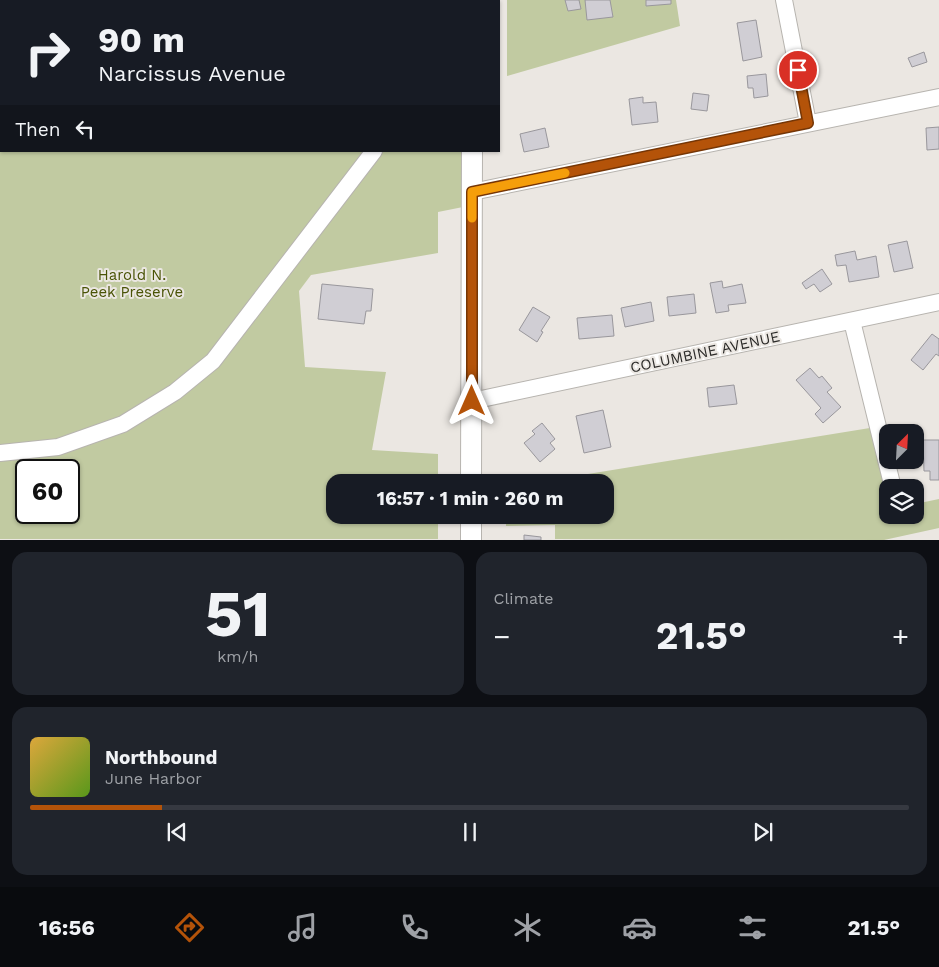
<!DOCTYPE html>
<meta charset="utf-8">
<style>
body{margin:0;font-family:"Work Sans",sans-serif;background:#20242c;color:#f1f3f6;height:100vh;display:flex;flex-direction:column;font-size:19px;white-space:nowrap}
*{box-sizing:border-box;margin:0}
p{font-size:16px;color:#9ea1a6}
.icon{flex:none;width:28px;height:28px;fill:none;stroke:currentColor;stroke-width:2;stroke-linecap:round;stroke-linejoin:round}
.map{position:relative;height:540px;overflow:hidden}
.drawer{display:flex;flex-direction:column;gap:12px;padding:12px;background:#0d0f14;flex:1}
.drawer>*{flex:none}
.banner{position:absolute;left:0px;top:0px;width:500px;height:152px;box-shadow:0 1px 4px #0004;background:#171b24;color:#f1f3f6;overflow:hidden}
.needle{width:32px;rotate:24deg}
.controls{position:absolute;left:879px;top:424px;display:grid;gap:10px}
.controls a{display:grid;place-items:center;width:45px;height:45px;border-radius:10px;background:#171b24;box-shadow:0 1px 4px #0004;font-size:25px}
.speed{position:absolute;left:15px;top:459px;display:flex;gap:10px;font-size:25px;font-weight:700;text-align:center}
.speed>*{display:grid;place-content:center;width:65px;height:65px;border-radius:50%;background:#171b24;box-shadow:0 1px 4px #0004;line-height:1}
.speed .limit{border:2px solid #111;border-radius:8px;background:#fff;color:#111}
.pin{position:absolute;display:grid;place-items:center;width:42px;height:42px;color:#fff;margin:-21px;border:2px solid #fff;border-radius:50%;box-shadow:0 1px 5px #0007}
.me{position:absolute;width:55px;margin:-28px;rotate:0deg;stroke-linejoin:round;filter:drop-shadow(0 0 4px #0008)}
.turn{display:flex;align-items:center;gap:18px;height:105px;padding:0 15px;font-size:22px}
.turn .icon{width:65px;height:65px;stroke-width:2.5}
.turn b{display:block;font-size:35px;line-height:42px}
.then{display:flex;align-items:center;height:48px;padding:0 15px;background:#0003;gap:10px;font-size:19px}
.big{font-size:38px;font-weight:700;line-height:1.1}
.drawer .tile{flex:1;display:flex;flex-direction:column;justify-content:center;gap:8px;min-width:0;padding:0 18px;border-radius:15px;background:#20242c}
.drawer .dial{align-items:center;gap:0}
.dial b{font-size:65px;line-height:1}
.song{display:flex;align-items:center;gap:15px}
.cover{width:60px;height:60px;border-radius:8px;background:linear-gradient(135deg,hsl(40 70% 55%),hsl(90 70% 35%))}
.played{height:5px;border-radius:2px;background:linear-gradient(90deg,#b45309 15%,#363941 15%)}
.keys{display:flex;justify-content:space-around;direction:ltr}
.heat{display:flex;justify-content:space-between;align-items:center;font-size:28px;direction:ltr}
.drawer .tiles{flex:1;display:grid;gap:12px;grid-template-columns:1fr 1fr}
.tile:last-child{grid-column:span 2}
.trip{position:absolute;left:326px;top:474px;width:288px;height:50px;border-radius:15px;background:#171b24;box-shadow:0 1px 4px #0004;font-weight:700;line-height:50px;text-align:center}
.dock{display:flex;height:80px;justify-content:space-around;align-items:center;background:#090b0e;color:#9ea1a6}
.dock .icon{width:35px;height:35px}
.dock .on{color:#b45309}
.dock b{font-size:22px;color:#f1f3f6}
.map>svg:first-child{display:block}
.green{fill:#c1caa1;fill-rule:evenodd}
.building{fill:#d0ced4;stroke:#99979c}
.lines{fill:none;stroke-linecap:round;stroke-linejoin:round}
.minor-casing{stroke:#b7b4af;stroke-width:18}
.major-casing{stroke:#b7b4af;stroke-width:22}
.minor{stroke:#fff;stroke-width:16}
.major{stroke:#fff;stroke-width:20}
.route-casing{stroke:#753606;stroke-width:12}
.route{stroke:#b45309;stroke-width:9}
.slow{stroke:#f59e0b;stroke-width:9}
.labels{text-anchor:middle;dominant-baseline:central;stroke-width:4;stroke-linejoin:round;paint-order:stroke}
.park-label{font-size:15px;fill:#495305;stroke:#ebe7e2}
.street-label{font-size:15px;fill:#2b2a28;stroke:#ebe7e2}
</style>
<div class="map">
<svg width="939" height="540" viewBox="0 0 939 540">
<rect width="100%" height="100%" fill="#ebe7e2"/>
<g class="green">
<path d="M0,0H438L1,1V151H473V205L438,212V253L311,275L299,291L305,367L386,372L372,450L438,454V482H335V515H438V539H0ZM26,470H69V512H26Z"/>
<path d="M507,0H676L680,26L507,76Z"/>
<path d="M876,427L888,488V515H915V504L939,499V528L884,540L555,539V525L506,526V515H605V482H539Z"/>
</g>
<g class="building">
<path d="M565,0H579L581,9L568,11Z"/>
<path d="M585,0H610L613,17L587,20Z"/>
<path d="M646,0H671V4L646,6Z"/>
<path d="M756,20L762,57L743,61L737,23Z"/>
<path d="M924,52L927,62L912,67L908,58Z"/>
<path d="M766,74L768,96L754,98L753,88H748L747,76Z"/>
<path d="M693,93L709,95L707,111L691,109Z"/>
<path d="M643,97V103L656,102L658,122L632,125L629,99Z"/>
<path d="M939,127V149L927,150L926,128Z"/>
<path d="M545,128L549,147L524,152L520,134Z"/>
<path d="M907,241L913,268L894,272L888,245Z"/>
<path d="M855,251L857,260L876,256L879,277L849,282L846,265L837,266L835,255Z"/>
<path d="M822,269L832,284L820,292L814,284L806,289L802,283Z"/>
<path d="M722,281L723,288L742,284L746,303L728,305L729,311L716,313L710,283Z"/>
<path d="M322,284L373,289L371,311H366L364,324L318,319Z"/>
<path d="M694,294L696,313L669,316L667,297Z"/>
<path d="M651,302L654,321L625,327L621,308Z"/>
<path d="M533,307L550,317L541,331L543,332L537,342L519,330Z"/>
<path d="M612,315L614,336L579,339L577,318Z"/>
<path d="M932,334L939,339V356L936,354L923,370L911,360Z"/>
<path d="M810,368L819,378L822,376L832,388L827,392L841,407L823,423L815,414L821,408L796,380Z"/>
<path d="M734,385L737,404L709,407L707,388Z"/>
<path d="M603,410L611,447L584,453L576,416Z"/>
<path d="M542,423L555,439L550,443L555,449L540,462L524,443L535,434L532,431Z"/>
<path d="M923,440H939V480H930V471H924Z"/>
<path d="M524,535L541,537V540H524Z"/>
</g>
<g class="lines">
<g class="minor-casing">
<g id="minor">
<path d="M784,0L808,123"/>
<path d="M472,192L939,97"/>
<path d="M852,321L893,488"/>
<path d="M472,401L939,302"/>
<path d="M0,453L58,447L123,424L175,392L213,361L374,151"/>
</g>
</g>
<g class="major-casing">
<g id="major">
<path d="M472,1V0"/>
<path d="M471,482L472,151"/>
<path d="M471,515V540"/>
</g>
</g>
<use href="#minor" class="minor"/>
<use href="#major" class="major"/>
</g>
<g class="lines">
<g class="route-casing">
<path id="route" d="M472,401V192L808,123L798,70"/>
</g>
<use href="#route" class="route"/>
<path class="slow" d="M472,218V192L565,173"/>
</g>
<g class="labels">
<g class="park-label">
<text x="132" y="275">Harold N.<tspan x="132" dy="17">Peek Preserve</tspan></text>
</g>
<g class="street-label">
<text transform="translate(705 352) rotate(-12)">COLUMBINE AVENUE</text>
</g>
</g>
</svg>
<div class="controls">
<a><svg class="needle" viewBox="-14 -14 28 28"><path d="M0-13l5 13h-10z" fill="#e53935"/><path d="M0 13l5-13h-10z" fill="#9ea1a6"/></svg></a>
<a><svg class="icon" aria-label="layers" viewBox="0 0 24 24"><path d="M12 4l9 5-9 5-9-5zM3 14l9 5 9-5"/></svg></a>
</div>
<div class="speed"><div class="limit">60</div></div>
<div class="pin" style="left:798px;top:70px;background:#d93025"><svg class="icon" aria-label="arrive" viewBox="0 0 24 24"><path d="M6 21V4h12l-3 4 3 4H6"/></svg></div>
<svg class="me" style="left:472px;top:401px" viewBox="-20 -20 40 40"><path d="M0-17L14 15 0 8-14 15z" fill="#b45309" stroke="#fff" stroke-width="4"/></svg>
<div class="trip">16:57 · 1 min · 260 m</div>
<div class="banner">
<div class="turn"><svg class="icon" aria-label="right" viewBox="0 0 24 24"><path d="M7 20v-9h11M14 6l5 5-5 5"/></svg><div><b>90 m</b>Narcissus Avenue</div></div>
<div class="then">Then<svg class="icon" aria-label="left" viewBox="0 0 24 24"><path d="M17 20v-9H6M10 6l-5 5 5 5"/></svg></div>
</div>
</div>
<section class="drawer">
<div class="tiles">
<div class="tile dial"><b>51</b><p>km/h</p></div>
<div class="tile"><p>Climate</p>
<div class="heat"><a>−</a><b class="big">21.5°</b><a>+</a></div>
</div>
<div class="tile">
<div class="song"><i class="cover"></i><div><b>Northbound</b><p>June Harbor</p></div></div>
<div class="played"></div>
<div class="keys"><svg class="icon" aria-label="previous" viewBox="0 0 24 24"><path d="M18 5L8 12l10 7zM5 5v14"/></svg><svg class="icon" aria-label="pause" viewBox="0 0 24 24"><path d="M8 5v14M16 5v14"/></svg><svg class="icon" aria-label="next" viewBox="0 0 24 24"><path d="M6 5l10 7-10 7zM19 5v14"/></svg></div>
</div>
</div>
</section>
<nav class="dock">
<b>16:56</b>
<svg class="icon on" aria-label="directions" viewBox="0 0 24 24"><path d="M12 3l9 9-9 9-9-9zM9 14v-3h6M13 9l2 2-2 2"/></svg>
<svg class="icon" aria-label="music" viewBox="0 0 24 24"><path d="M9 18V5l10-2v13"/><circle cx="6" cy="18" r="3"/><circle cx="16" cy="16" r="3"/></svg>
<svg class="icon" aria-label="phone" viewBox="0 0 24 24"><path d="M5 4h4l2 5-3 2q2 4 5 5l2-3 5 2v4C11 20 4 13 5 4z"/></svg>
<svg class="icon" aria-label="climate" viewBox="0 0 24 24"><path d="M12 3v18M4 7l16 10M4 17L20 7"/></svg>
<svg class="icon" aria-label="car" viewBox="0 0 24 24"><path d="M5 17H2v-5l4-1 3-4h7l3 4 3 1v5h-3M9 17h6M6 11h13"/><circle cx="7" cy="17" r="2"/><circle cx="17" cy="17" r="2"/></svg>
<svg class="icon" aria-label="filters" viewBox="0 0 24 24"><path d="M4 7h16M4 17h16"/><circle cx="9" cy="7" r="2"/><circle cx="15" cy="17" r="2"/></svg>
<b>21.5°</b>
</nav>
